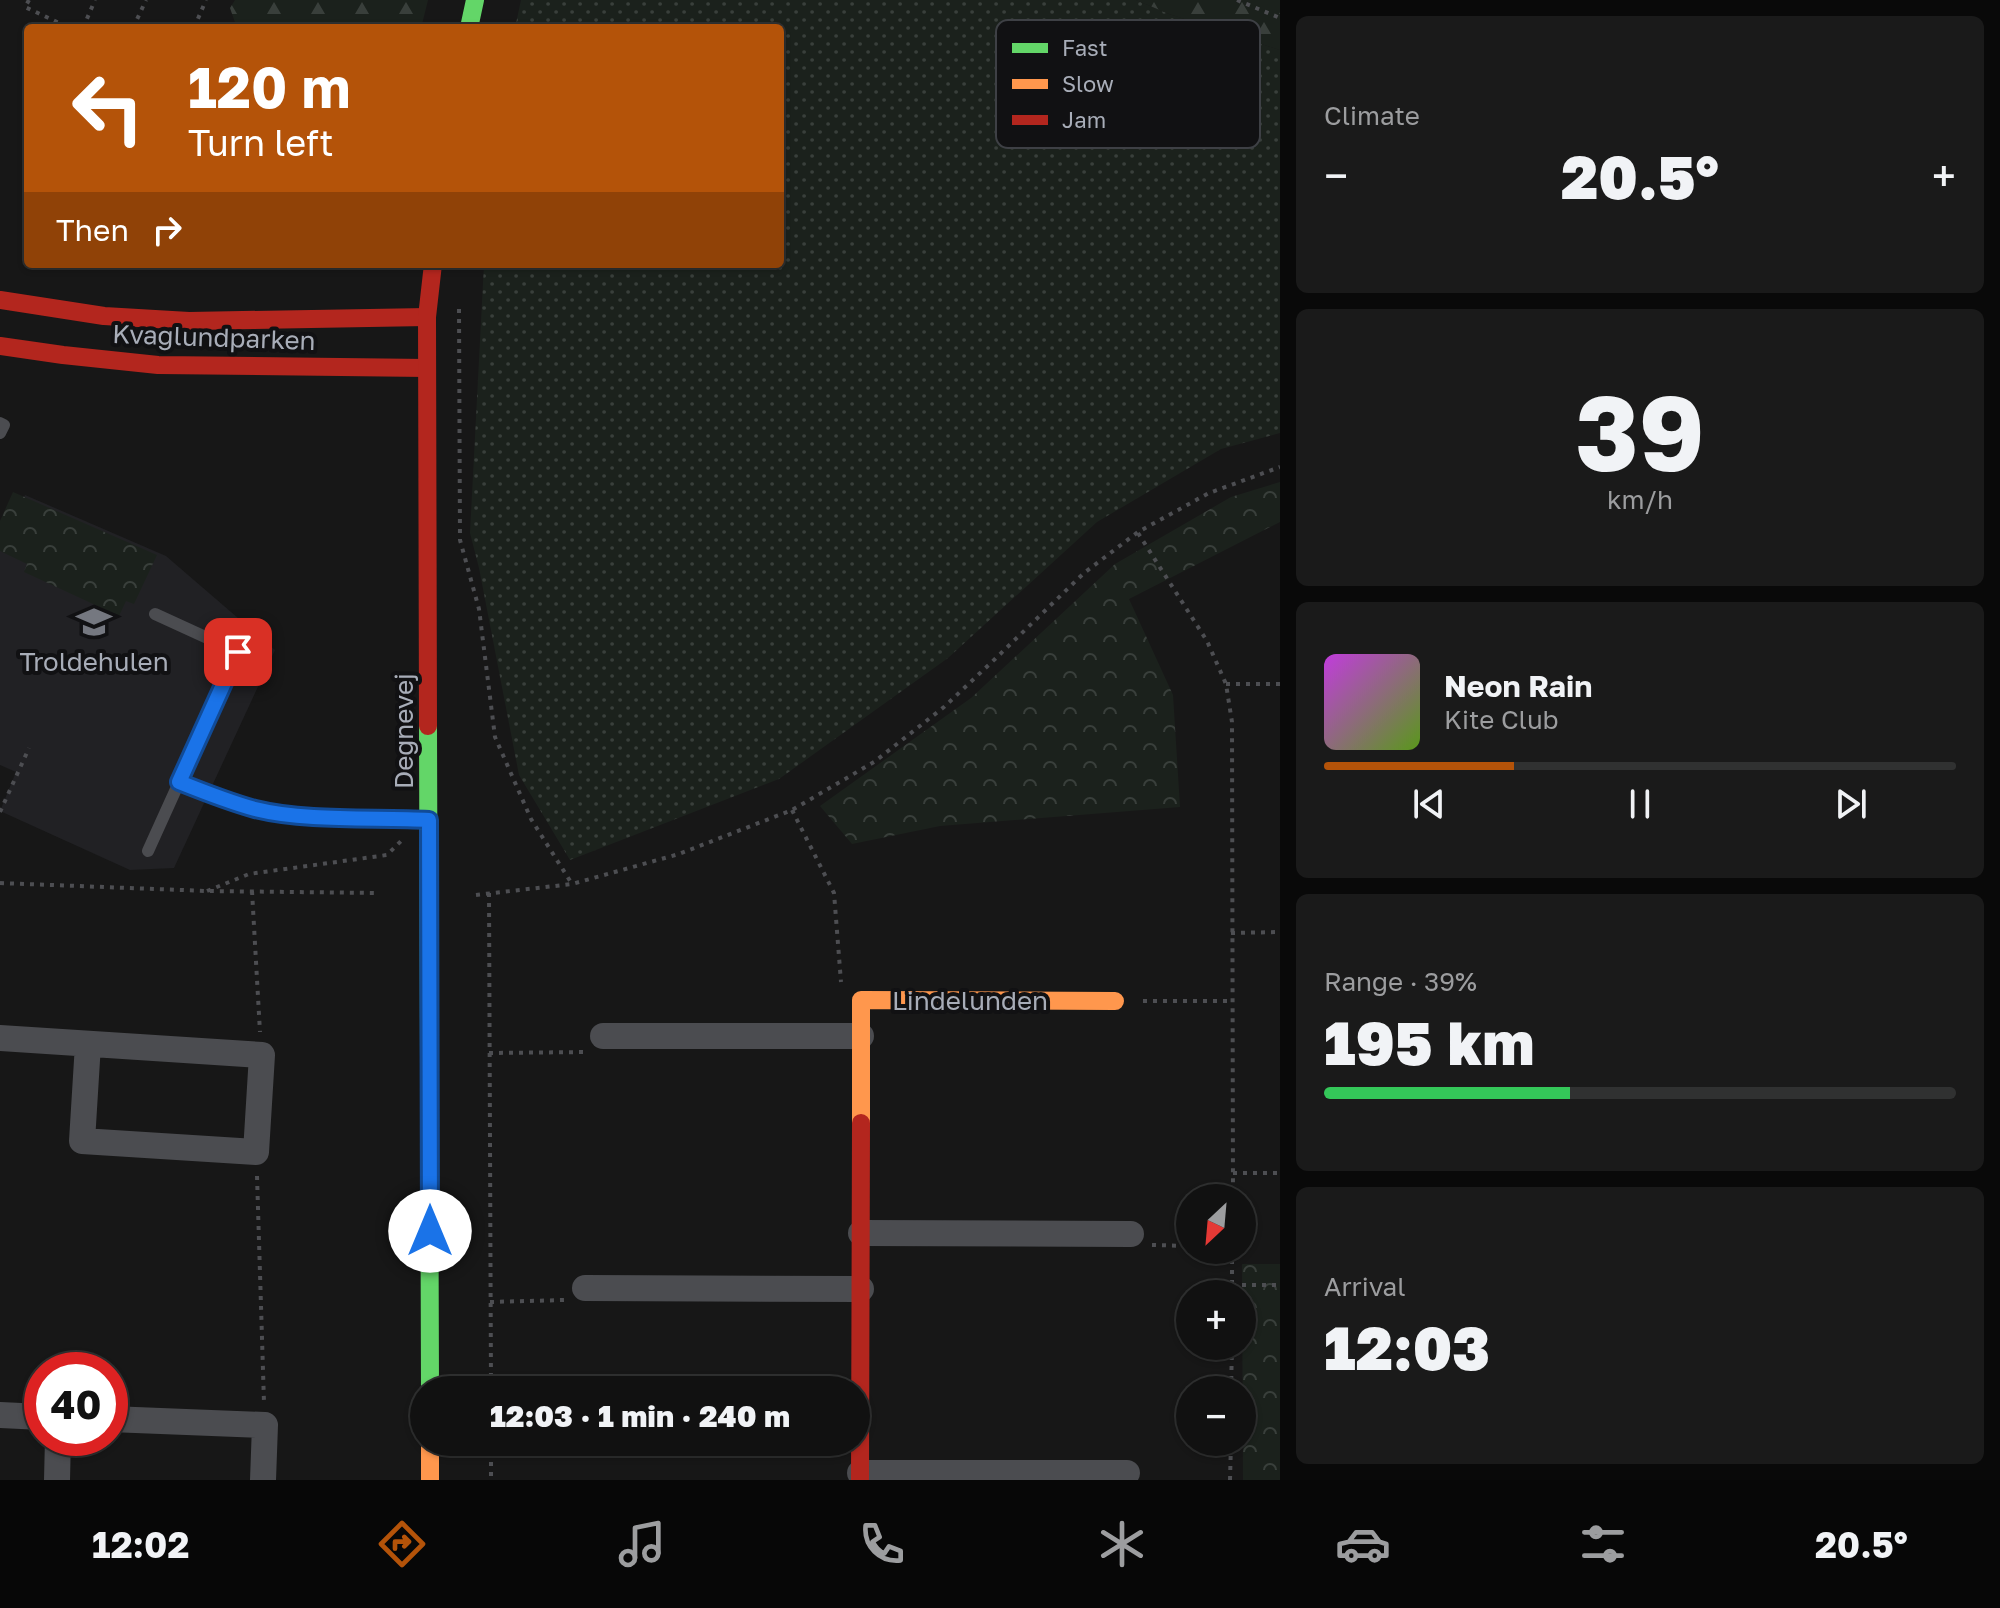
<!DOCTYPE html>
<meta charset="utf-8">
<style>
body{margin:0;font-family:"Golos Text",sans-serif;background:#1a1a1a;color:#f1f3f6;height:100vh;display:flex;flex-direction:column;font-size:30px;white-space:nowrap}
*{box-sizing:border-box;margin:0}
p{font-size:26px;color:#9c9d9f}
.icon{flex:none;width:44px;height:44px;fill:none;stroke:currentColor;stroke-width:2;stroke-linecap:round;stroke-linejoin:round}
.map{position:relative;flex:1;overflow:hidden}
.details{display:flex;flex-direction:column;gap:16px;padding:16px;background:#090909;width:720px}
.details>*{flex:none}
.hud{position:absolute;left:24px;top:24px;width:760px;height:244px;border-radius:8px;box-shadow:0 2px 6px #0004,0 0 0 2px #303131;background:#b45309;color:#fff;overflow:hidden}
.needle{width:52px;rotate:206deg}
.buttons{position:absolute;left:1176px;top:1184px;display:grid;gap:16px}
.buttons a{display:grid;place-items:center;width:80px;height:80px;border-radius:50%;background:#111;box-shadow:0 2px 6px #0004,0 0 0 2px #303131;font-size:40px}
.speed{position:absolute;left:24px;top:1352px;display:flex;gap:16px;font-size:40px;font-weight:700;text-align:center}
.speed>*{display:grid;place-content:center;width:104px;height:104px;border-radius:50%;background:#111;box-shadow:0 2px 6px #0004,0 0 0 2px #303131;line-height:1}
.speed .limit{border:12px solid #d22;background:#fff;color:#111}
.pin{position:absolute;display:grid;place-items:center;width:68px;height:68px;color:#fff;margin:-34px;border-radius:16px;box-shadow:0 4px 12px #0006}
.me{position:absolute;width:88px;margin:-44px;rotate:0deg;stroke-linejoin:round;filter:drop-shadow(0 0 6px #0008)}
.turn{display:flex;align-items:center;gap:28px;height:168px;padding:0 32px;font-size:36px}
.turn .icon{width:104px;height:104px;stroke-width:2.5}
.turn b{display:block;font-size:56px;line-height:68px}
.then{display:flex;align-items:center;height:76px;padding:0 32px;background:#0003;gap:16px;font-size:30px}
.big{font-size:60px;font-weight:800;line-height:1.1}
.details .tile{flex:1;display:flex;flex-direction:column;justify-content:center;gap:12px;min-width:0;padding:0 28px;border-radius:12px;background:#1a1a1a}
.details .dial{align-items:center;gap:0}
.dial b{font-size:104px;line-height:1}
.song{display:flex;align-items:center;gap:24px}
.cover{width:96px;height:96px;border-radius:12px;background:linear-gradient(135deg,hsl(290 70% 55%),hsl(90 70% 35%))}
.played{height:8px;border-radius:4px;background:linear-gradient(90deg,#b45309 30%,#303131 30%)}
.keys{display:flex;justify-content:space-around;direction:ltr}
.heat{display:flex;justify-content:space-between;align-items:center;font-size:44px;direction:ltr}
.charge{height:12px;border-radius:6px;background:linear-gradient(90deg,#34c759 39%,#303131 0)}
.trip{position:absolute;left:410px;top:1376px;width:460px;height:80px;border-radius:40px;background:#111;box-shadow:0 2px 6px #0004,0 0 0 2px #303131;font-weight:800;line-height:80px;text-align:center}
.menu{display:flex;height:128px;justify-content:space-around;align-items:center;background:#070707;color:#9c9d9f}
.menu .icon{width:56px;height:56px}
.menu .selected{color:#b45309}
.menu b{font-size:36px;color:#f1f3f6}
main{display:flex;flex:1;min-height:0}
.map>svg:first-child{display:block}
.built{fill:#212124}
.grass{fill:url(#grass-dots)}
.forest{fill:url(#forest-firs)}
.park{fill:url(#park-crowns)}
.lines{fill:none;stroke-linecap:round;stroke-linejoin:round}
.path{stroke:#4d4e52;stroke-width:4;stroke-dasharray:4 6;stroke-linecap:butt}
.lane{stroke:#4b4c50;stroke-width:12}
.street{stroke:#4b4c50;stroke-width:26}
.fast{stroke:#63d668;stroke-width:18}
.slow{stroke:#ff974d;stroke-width:18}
.jam{stroke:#b3261e;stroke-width:18}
.route-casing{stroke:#114b97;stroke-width:20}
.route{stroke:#1a73e8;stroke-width:14}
.labels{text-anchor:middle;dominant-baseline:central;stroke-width:8;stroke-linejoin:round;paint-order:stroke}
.street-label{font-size:26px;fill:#a8adb8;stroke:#111113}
.poi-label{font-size:26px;fill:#a8adb8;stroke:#111113}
.key{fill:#111113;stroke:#3e4045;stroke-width:2}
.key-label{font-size:22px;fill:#a8adb8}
</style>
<main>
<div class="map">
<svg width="1280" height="1480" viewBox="0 0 1280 1480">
<defs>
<pattern id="grass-dots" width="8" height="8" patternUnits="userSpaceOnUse" patternTransform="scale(2)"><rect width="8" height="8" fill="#1b211c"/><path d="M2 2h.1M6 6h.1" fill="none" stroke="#393f3b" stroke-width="1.8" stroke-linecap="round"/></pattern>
<pattern id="forest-firs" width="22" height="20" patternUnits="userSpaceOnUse" patternTransform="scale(2)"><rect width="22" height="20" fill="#1b211c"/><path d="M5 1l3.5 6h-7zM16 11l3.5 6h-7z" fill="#393f3b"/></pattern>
<pattern id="park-crowns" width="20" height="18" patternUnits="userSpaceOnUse" patternTransform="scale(2)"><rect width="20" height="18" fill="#1b211c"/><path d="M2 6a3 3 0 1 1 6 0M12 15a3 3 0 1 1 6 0" fill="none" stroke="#393f3b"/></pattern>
</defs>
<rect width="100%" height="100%" fill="#171717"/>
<path class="built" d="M25,495L166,556L275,650L174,868L130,870L0,811L16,772L0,765V549Z"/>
<path class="grass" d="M521,0H1136L1169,14L1280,50V433L1221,449L1097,522L948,658L779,779L570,860L519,775L479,568L470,533L484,264H780V28H515Z"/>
<g class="forest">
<path d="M235,0H428L421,28H237L230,8Z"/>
<path d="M1136,0H1280V50L1169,14Z"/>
</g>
<g class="park">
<path d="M1280,482V522L1129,599L1173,695L1180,807L940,826L852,844L820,806L971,698L1115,564L1231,497Z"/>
<path d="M13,492L157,555L134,604L126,601L119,616L24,572L27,564L0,551V521Z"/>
<path d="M1242,1264H1280V1480H1243Z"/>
</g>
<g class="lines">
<g class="path">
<path d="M29,0L25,7L70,28"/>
<path d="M1237,0L1280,18"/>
<path d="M83,28L95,0"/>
<path d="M133,28L146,0"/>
<path d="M194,28L206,0"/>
<path d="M459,309L460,540L479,609L495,737L531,819L572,884"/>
<path d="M1138,533L1207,641L1226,684L1232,722L1233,1198"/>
<path d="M1226,684H1280"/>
<path d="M792,810L834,893L841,982"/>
<path d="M0,812L29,748"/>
<path d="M0,883L207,891L379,893"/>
<path d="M207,891L249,874L387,855L401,841"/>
<path d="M252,891L260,1032"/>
<path d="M489,893L491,1390"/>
<path d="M476,895L572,884L679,854L792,810L874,762L944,707L995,659L1084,573L1138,532L1209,493L1280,467"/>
<path d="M1231,933L1280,932"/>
<path d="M1143,1001H1232"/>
<path d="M489,1053L587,1052"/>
<path d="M1233,1173H1280"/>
<path d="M257,1176L264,1403"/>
<path d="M1152,1245L1190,1246"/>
<path d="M1232,1285H1280"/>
<path d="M1232,1294V1250"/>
<path d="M490,1302L564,1300"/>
<path d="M1231,1390L1232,1346"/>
<path d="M491,1442V1480"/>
<path d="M1230,1480L1231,1442"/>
</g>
<g class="lane">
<path d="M0,423L4,425L0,433"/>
<path d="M179,782C205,793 232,804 260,810C314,820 371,817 426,819"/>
<path d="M148,851L238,652L155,614"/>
</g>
<g class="street">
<path d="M603,1036H861"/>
<path d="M0,1038L262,1055L256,1152L82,1141L88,1044"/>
<path d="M861,1233L1131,1234"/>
<path d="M585,1288L861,1289"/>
<path d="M0,1415L42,1417"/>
<path d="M110,1419L265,1425L263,1480"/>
<path d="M860,1473H1127"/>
<path d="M57,1480L58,1438"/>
</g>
<g class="fast">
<path d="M469,28L475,0"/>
<path d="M428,726L430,1390"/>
</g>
<g class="slow">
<path d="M861,1123V1000L1115,1001"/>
<path d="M430,1442V1480"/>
</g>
<g class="jam">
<path d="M0,300L104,316L189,321L427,317"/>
<path d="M0,346L63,355L158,365L427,368"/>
<path d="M428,726L427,317L433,264"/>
<path d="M860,1480L861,1123"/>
</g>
</g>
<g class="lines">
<g class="route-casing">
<path id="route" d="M238,652L179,782C204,792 229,802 255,809C307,822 375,817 429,820L430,1231"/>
</g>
<use href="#route" class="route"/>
</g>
<defs>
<g id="school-bare" transform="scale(2.76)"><path d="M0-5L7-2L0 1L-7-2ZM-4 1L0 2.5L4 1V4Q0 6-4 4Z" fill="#757880" stroke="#111113" stroke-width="2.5" paint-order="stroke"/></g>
</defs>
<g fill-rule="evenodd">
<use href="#school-bare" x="94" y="622"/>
</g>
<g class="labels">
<g class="street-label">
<text transform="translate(214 337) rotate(2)">Kvaglundparken</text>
<text transform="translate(403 731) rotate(-90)">Degnevej</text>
<text x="970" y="1000">Lindelunden</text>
</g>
<g class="poi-label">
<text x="94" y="661">Troldehulen</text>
</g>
</g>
<rect x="996" y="20" width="264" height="128" rx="12" class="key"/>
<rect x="1012" y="43" width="36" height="10" fill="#63d668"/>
<rect x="1012" y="79" width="36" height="10" fill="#ff974d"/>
<rect x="1012" y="115" width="36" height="10" fill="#b3261e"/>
<g class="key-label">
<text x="1062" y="56">Fast</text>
<text x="1062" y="92">Slow</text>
<text x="1062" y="128">Jam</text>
</g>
</svg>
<div class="buttons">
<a><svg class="needle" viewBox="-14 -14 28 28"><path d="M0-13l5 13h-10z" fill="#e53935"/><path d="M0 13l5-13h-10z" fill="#9c9d9f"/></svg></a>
<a>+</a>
<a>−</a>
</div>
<div class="speed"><div class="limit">40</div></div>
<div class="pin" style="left:238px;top:652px;background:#d93025"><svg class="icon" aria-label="arrive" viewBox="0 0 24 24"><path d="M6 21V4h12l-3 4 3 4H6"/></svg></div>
<svg class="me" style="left:430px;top:1231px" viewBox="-20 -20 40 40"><circle r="19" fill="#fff"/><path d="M0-13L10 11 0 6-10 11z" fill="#1a73e8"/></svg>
<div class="trip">12:03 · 1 min · 240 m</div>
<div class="hud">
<div class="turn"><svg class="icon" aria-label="left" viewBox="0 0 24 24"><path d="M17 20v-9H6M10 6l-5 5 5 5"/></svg><div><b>120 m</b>Turn left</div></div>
<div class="then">Then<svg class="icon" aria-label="right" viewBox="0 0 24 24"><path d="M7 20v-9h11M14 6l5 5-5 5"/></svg></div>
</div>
</div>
<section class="details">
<div class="tile"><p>Climate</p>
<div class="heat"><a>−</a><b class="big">20.5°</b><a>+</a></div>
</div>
<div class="tile dial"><b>39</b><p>km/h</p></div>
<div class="tile">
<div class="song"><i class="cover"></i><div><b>Neon Rain</b><p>Kite Club</p></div></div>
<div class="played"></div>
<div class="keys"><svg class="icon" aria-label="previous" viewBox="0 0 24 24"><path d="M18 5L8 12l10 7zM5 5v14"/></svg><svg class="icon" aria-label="pause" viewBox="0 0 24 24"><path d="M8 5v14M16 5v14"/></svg><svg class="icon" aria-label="next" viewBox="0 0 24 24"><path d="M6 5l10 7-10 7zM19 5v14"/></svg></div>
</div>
<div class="tile"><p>Range · 39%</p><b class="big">195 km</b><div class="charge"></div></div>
<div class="tile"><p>Arrival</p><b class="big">12:03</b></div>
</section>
</main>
<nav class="menu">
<b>12:02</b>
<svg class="icon selected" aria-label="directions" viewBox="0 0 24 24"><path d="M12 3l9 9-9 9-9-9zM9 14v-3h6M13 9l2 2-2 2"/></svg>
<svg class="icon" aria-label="music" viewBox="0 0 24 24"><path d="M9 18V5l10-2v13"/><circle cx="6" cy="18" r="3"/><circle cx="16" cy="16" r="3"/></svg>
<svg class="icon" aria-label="phone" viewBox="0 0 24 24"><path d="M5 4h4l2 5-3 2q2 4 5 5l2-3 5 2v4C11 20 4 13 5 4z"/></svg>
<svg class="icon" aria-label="climate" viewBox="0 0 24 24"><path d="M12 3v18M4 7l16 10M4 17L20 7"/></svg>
<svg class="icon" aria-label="car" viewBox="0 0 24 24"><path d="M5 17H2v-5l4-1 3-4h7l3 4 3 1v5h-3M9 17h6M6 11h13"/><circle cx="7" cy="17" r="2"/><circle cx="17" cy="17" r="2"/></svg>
<svg class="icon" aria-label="filters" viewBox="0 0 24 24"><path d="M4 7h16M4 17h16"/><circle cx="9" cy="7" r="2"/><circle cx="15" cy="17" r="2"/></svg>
<b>20.5°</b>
</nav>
